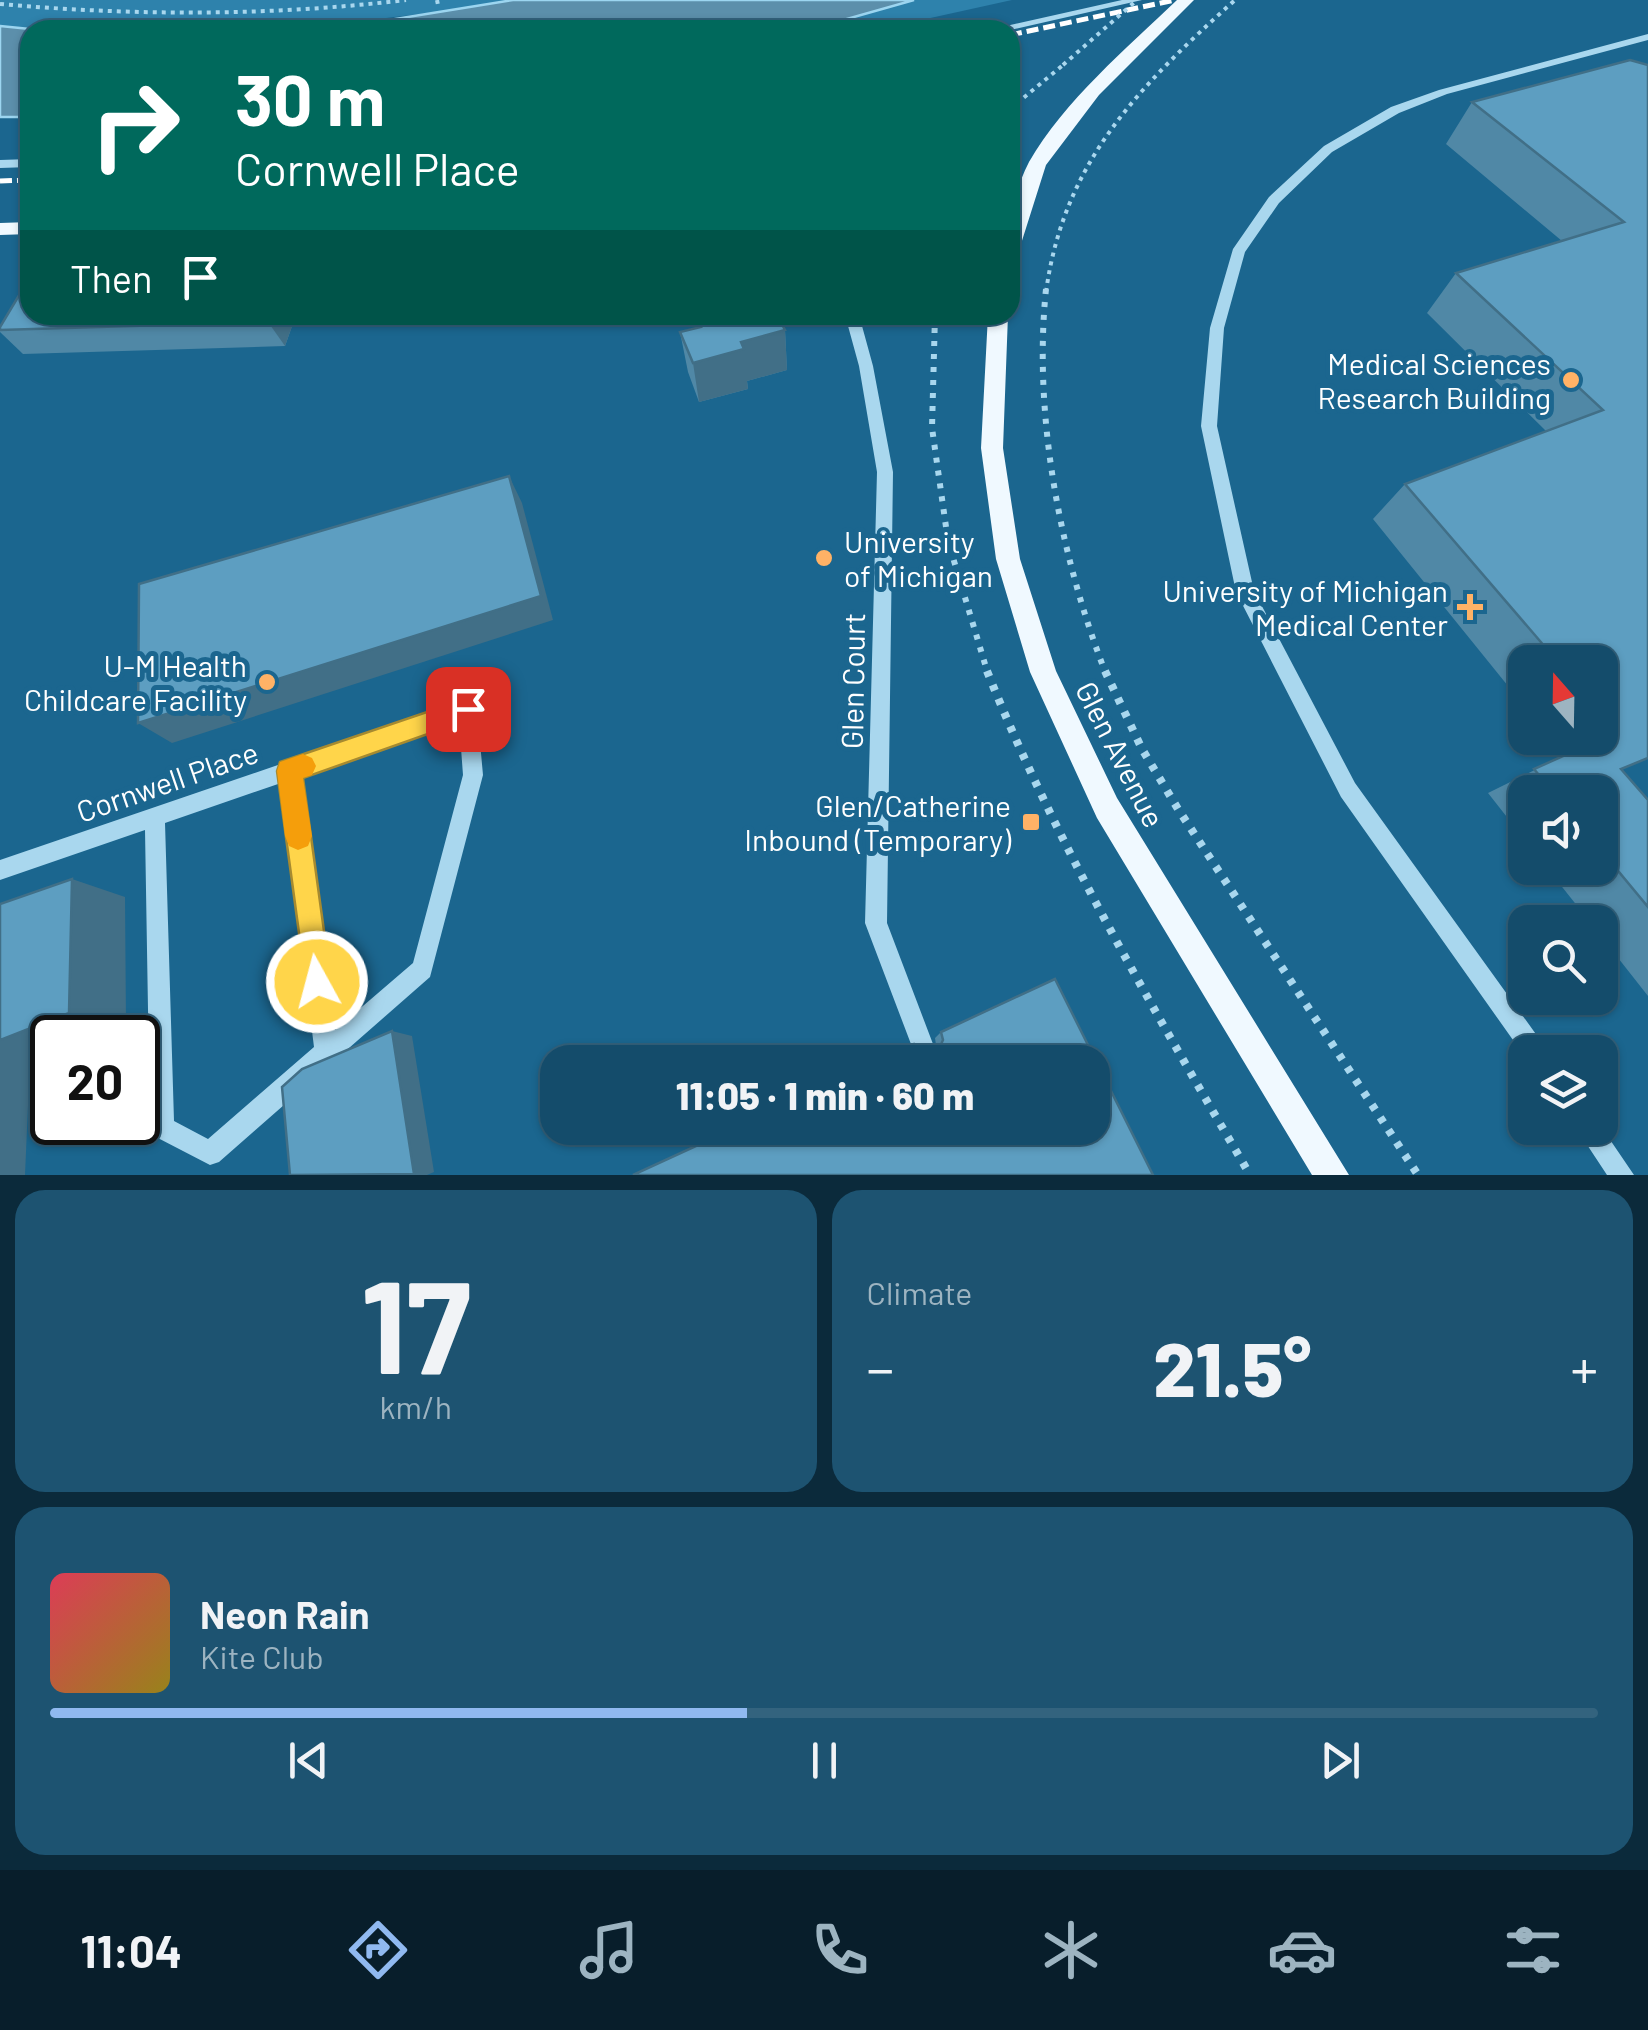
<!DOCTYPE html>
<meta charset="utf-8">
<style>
body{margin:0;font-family:Barlow,sans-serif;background:#1d5371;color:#f1f3f6;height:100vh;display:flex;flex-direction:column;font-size:38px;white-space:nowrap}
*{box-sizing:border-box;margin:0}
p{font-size:32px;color:#9db4c1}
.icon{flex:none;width:55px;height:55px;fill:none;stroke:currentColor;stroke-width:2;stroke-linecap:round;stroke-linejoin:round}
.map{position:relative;height:1175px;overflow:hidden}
.drawer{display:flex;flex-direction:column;gap:15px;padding:15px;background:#0b2a3b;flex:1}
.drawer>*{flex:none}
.hud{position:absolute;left:20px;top:20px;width:1000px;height:305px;border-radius:30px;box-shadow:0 2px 8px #0004,0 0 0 2px #33637e;background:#00695c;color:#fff;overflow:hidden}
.needle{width:65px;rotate:340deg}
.fabs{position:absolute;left:1508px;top:645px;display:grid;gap:20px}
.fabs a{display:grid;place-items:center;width:110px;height:110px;border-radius:20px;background:#144c6b;box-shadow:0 2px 8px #0004,0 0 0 2px #33637e;font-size:50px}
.speed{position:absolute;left:30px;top:1015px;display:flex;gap:20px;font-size:50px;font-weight:700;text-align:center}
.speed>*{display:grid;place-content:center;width:130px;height:130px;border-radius:50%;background:#144c6b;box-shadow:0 2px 8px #0004,0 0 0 2px #33637e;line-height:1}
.speed .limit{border:5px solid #111;border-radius:15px;background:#fff;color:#111}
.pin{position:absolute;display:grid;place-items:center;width:85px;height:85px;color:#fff;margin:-42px;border-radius:20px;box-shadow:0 5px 15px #0006}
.me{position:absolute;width:110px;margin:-55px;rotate:353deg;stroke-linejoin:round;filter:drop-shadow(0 0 8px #0008)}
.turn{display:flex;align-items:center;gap:35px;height:210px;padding:0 50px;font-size:45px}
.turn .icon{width:130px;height:130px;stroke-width:2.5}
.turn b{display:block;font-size:70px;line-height:85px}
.then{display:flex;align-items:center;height:95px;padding:0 50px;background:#0003;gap:20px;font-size:38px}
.big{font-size:75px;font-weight:800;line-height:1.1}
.drawer .card{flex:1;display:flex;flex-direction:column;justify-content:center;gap:15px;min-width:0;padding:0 35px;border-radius:30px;background:#1d5371}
.drawer .dial{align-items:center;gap:0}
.dial b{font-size:130px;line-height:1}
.song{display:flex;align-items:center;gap:30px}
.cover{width:120px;height:120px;border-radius:15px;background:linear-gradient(135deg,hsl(350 70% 55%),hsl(50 70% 35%))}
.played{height:10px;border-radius:5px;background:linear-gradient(90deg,#90b9f0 45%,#33637e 45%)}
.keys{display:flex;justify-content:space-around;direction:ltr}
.heat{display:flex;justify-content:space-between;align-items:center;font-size:55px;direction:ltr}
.drawer .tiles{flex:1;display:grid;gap:15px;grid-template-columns:1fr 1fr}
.card:last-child{grid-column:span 2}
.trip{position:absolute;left:540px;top:1045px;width:570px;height:100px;border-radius:30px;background:#144c6b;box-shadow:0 2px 8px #0004,0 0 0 2px #33637e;font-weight:800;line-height:100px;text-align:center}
.menu{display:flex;height:160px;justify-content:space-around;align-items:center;background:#081e2b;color:#9db4c1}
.menu .icon{width:70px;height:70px}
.menu .selected{color:#90b9f0}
.menu b{font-size:45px;color:#f1f3f6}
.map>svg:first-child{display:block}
.green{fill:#2e82ac}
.water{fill:#5c8fab;stroke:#9cd5f0;stroke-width:2.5}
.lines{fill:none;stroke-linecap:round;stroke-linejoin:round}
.path-far2{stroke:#a9d7ee;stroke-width:4;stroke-dasharray:4 5;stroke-linecap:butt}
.path-far1{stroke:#a9d7ee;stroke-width:6;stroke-dasharray:5 8;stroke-linecap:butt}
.path{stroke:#a9d7ee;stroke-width:8;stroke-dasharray:6 9;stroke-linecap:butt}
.minor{fill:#a9d7ee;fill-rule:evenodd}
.major{fill:#f0f9ff;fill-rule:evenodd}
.rail{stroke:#fff;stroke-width:5;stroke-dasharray:12 5;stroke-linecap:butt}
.path-bridge{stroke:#a9d7ee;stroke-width:4;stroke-dasharray:4 5;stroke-linecap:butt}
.wall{fill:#5088a6}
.shaded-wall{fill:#416f87}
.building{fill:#5d9ec1;stroke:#416f87;stroke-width:2.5}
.route{fill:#ffd54a;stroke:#a68a30;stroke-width:2.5}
.slow{fill:#f59e0b}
.poi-dot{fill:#ffb266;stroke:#1b668f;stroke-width:4}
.labels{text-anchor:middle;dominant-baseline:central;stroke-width:10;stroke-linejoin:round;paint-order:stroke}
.poi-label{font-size:30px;fill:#fff;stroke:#1b668f;text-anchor:end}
.street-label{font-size:30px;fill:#fff;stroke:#1b668f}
</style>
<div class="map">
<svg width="1648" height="1175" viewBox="0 0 1648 1175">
<rect width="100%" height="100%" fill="#1b668f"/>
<g class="green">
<path d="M0,0H513C390,22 270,30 146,30C97,30 48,33 0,26Z"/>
<path d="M914,0H1012L876,30H808Z"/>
</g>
<g class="water">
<path d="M513,0H914L808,30H261L383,21Z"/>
<path d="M0,26L40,30H30V117H0Z"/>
</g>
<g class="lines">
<g class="path-far2">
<path d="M437,0L438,5"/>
<path d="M0,4C136,16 270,16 406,0"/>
<path d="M1010,109L1063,65"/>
<path d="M1046,292C1064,160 1141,85 1235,0"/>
</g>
<g class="path-far1">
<path d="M1046,289C1033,415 1060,556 1106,674"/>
<path d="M935,315L932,428L948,541L988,674"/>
</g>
<g class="path">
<path d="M987,671C1058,848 1154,1010 1250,1175"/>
<path d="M1105,671L1142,749L1178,809L1418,1175"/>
</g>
<g class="minor">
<path d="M1122,0H1142L1010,30H988Z"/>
<path d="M1648,34V40L1447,94L1399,113L1332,152L1279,203L1245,252L1224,328L1217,426L1254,591L1355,783L1543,1044L1546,1052H1525V1057L1341,797L1236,592L1201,426L1210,328L1233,249L1269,197L1324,146L1391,107L1439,90Z"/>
<path d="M30,159V167L0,168V160Z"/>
<path d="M845,315H859L873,366L893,472L887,923L933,1044L930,1052L922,1055L914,1052L865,923L877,472L859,366Z"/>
<path d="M468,700L475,703L477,709L483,775L430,977L219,1162L210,1165L154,1136L150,1128L145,830L0,880V860ZM459,721L463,775L413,963L335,1030L300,776ZM281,783L314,1047L208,1139L174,1121L165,823Z"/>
<path d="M1600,1125L1634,1175H1607L1576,1128H1600Z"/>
</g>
<g class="major">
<path d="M1177,0H1194L1099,95L1046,165L1020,247L1010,253C1010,223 1014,190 1029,162C1064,101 1127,48 1177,0Z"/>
<path d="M30,222V234L0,235V223Z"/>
<path d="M988,315H1008L1003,448L1020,559L1056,671L1117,798L1349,1175H1312L1097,818L1030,672L996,559L981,448Z"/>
</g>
<g class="rail">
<path d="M1010,35L1175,0"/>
<path d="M0,181L30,180"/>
</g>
<path class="path-bridge" d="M1063,65L1137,0"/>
</g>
<g class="wall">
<path d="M1630,60L1622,770L1648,800V996L1600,935V922H1590L1547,868H1600V792H1525V840L1488,793L1565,755L1550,738H1600V662H1525V707L1373,519L1405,484L1546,431L1427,313L1456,273L1562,241L1446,144L1472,102Z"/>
<path d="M30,315H296L285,346L23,354L0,332V327Z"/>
<path d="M705,315H777L785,330L787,370L747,381L748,389L699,402L688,372L680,332L698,327L697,319L706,317Z"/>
<path d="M941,1032L1153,1175L933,1052L936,1045L935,1038Z"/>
</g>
<g class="shaded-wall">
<path d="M271,315H296L285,346L268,322Z"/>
<path d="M785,330L787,370L747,381L748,389L699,402L693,363L741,342Z"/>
<path d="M509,476L522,503L553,620L172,743L138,723Z"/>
<path d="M72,879L125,897L126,1022L86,1038H52V1050L30,1059L25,1175H0V1040Z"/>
<path d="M392,1031L412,1036L434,1172L427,1175H412Z"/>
</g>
<g class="building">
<path d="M1630,60L1648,65V758L1621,769L1648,800V907L1600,849V792H1553L1534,769L1617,732L1600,712V662H1558L1405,484L1603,410L1456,273L1624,222L1472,102Z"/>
<path d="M24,287H30V315H271L268,322L0,330V327Z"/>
<path d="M711,315H777L785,330L741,342L744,349L693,363L680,332L701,327L697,319Z"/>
<path d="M509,476L541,596L138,723L139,584Z"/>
<path d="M72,879L69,1013L0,1040V904Z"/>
<path d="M1055,979L1153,1175H633L735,1128H1092V1062H875L914,1044L927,1054L938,1051L943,1040L941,1032Z"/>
<path d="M392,1031L414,1174L290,1175L282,1087L302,1069Z"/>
</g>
<path class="route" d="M468,698L476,701L480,709L476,717L303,778L331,982L327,992L317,996L307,992L277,771L280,762Z"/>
<path class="slow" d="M303,754L312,758L316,766L312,775L303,778L312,836L308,846L298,850L289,846L285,836L277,771L280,762Z"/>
<g class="poi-dot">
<circle cx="1571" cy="380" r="10"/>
<circle cx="824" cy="558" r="10"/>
<path d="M1465 592h10v10h10v10h-10v10h-10v-10h-10v-10h10z"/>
<circle cx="267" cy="682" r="10"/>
<rect x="1021" y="812" width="20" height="20" rx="5"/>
</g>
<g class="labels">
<g class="poi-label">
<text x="1551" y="363">Medical Sciences<tspan x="1551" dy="34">Research Building</tspan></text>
<text x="844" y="541" text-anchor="start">University<tspan x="844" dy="34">of Michigan</tspan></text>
<text x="1448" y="590">University of Michigan<tspan x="1448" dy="34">Medical Center</tspan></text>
<text x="247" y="665">U-M Health<tspan x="247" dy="34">Childcare Facility</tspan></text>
<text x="1011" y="805">Glen/Catherine<tspan x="1011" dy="34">Inbound (Temporary)</tspan></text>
</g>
<g class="street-label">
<text transform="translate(852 681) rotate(-89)">Glen Court</text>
<text transform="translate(1121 754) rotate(63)">Glen Avenue</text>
<text transform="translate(167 781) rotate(-19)">Cornwell Place</text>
</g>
</g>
</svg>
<div class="fabs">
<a><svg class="needle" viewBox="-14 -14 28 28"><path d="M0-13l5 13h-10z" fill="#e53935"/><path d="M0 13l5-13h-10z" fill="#9db4c1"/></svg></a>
<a><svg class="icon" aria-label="sound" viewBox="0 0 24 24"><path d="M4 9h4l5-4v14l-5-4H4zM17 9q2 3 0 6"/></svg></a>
<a><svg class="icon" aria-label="search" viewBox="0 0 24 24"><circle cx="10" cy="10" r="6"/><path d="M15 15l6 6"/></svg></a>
<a><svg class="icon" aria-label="layers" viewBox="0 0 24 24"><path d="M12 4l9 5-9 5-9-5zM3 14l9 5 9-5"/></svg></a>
</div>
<div class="speed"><div class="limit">20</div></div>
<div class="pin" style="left:468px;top:709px;background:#d93025"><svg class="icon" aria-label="arrive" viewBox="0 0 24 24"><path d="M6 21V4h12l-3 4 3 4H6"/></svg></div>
<svg class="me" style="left:317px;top:982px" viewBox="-20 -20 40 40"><circle r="17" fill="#ffd54a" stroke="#fff" stroke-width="3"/><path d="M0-11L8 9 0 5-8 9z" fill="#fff"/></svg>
<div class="trip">11:05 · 1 min · 60 m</div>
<div class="hud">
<div class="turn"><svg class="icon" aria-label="right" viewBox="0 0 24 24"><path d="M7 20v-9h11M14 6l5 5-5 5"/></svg><div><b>30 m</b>Cornwell Place</div></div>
<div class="then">Then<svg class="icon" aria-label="arrive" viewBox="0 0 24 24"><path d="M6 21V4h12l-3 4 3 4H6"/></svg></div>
</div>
</div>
<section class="drawer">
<div class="tiles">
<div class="card dial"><b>17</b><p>km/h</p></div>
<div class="card"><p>Climate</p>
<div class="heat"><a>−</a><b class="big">21.5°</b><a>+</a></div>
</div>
<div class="card">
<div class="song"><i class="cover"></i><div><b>Neon Rain</b><p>Kite Club</p></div></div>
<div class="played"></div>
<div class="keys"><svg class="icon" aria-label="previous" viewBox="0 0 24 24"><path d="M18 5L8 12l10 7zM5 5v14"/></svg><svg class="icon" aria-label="pause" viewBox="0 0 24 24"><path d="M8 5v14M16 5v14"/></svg><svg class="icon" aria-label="next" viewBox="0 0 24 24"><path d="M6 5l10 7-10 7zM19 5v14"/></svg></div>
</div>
</div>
</section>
<nav class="menu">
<b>11:04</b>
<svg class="icon selected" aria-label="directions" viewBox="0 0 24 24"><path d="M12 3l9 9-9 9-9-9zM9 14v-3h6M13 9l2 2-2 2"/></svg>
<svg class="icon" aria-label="music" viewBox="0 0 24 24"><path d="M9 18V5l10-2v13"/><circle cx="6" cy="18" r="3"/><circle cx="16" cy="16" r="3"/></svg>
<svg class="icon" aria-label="phone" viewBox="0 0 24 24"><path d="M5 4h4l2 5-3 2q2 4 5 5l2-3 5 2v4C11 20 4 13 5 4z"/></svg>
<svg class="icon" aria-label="climate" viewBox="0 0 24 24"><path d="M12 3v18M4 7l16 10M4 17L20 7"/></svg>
<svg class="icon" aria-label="car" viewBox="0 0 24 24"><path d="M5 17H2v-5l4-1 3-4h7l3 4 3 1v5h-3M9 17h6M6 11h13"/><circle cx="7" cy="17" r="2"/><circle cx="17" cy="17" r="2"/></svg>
<svg class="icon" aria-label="filters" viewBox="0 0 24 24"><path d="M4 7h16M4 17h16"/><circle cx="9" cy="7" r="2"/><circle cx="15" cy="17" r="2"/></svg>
</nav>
